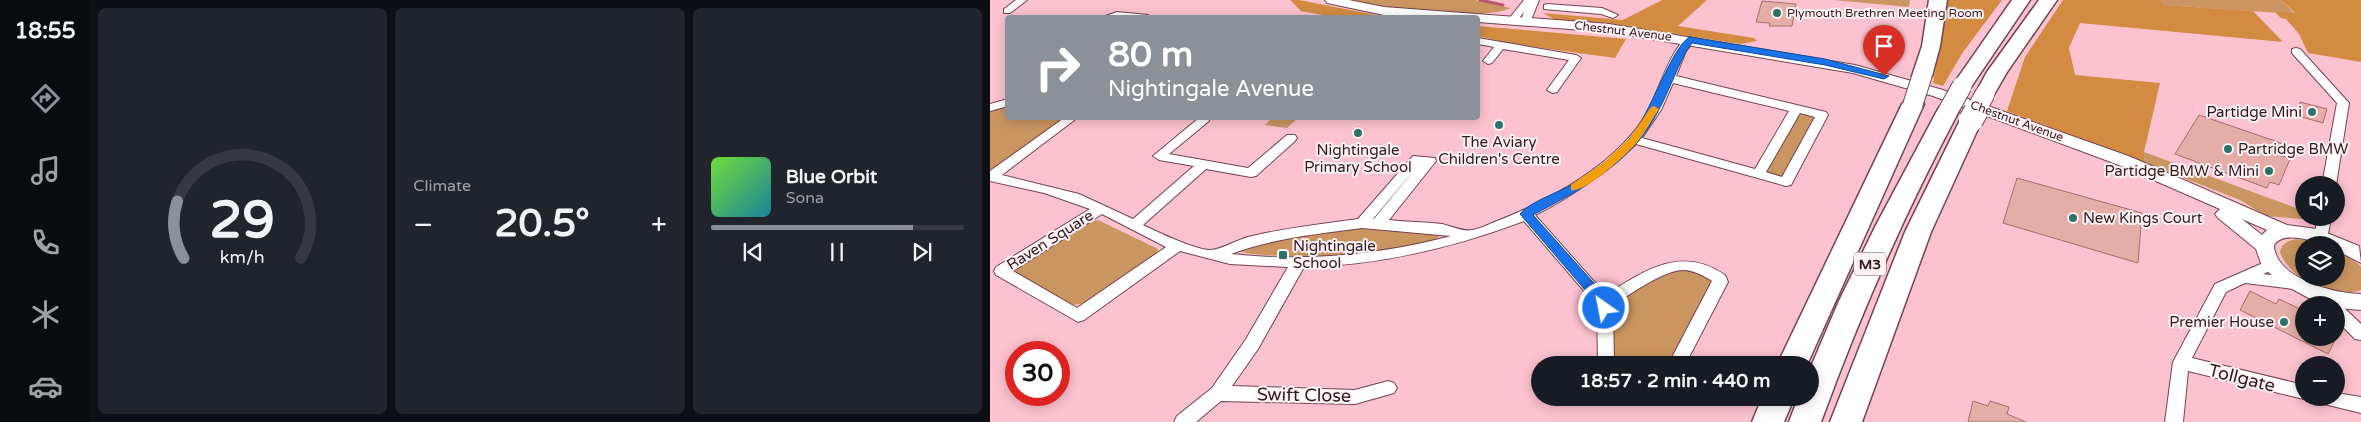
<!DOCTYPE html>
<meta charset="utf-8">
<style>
body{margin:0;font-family:"Varela Round",sans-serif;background:#20242c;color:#f1f3f6;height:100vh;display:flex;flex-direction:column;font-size:19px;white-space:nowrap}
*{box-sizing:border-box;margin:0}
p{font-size:16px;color:#9ea1a6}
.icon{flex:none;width:28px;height:28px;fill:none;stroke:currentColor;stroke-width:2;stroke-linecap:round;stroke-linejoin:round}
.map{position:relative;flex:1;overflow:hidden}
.details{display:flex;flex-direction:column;gap:8px;padding:8px;background:#0d0f14;width:900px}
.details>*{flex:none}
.hud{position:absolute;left:15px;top:15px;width:475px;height:105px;border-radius:5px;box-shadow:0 2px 12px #0003;background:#8c9099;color:#fff;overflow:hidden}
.controls{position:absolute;left:1305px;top:176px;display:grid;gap:10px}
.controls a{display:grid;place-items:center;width:50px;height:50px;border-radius:50%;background:#171b24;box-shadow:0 2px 12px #0003;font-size:25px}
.speed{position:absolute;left:15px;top:341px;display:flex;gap:10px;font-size:25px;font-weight:700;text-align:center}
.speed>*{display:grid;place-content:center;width:65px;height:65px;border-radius:50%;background:#171b24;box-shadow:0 2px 12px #0003;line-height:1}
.speed .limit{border:8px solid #d22;background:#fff;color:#111}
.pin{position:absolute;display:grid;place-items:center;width:42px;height:42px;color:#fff;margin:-51px -21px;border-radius:50% 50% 50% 0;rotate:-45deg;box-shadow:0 0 5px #0007}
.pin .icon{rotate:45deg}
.me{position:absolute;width:55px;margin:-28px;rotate:327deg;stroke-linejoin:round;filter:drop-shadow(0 0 4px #0008)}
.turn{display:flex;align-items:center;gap:18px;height:105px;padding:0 20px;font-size:22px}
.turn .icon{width:65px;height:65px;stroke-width:2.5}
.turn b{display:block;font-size:35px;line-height:42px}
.big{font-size:38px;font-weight:700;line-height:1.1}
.details .widget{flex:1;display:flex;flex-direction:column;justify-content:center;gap:8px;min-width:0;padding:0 18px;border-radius:8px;background:#20242c}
.details .dial{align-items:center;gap:0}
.dial svg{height:130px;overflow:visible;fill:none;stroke:#363941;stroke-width:7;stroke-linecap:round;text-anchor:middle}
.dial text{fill:#f1f3f6;stroke:none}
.song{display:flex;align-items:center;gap:15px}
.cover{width:60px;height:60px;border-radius:8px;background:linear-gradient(135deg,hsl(100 70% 55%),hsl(190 70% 35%))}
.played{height:5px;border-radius:2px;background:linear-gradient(90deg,#8c9099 80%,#363941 80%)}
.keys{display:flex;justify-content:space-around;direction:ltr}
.heat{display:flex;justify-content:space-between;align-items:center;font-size:28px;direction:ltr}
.details .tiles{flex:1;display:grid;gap:8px;grid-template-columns:repeat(3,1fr)}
.trip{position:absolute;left:541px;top:356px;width:288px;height:50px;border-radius:25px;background:#171b24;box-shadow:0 2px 12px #0003;font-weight:700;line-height:50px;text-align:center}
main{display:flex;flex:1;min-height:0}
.tabs{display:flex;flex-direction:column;width:90px;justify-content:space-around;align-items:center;background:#090b0e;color:#9ea1a6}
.tabs .icon{width:35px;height:35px}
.tabs .active{color:#8c9099}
.tabs b{font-size:22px;color:#f1f3f6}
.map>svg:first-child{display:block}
.green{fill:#cb9561}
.forest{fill:#d38b41}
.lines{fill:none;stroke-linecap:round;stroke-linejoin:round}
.stream{stroke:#b45671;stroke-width:3}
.building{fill:#e6ada8;stroke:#a36e6a}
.minor-casing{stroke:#73434f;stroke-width:2}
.tertiary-casing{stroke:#73434f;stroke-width:2}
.motorway-casing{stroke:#73434f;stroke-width:3}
.minor{fill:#fff;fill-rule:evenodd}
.tertiary{fill:#fff;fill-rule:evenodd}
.motorway{fill:#fff;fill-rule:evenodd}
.motorway-bridge-far1-casing{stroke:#73434f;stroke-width:21;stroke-linecap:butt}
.motorway-bridge-casing{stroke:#73434f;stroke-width:26;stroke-linecap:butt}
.motorway-bridge-far1{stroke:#fff;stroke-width:19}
.motorway-bridge{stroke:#fff;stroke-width:24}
.route{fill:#1a73e8;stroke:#114b97}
.slow{fill:#f59e0b}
.poi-dot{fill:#2c736b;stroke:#fef2f4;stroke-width:2}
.labels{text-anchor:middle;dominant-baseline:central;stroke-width:4;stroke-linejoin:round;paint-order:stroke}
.far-poi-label{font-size:12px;fill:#2f1a20;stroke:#fef2f4;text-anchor:start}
.far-street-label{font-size:12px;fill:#2f1a20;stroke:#fef2f4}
.shield{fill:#fef2f4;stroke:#6d5b60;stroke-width:1}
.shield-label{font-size:14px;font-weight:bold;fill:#2f1a20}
.poi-label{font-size:15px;fill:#2f1a20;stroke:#fef2f4;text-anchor:end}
.street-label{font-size:15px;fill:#2f1a20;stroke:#fef2f4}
.near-street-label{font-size:18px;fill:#2f1a20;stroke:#fef2f4}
</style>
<main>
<nav class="tabs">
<b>18:55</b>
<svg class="icon active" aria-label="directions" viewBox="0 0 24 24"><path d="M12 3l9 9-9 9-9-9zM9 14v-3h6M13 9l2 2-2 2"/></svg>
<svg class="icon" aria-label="music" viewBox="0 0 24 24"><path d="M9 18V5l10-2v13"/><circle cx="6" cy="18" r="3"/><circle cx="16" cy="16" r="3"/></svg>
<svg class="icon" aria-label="phone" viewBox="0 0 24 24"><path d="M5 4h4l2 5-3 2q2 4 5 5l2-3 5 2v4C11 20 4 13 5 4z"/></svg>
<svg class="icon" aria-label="climate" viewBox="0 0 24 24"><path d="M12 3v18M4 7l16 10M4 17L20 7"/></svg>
<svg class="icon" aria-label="car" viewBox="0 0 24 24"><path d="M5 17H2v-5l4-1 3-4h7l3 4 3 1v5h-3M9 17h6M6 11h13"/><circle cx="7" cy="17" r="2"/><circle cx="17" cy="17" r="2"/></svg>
</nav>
<section class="details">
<div class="tiles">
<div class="widget dial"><svg viewBox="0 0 100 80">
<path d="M14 69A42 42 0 1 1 86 69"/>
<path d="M14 69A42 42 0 0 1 10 34" stroke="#8c9099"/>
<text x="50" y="56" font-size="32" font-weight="700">29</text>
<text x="50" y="72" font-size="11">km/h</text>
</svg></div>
<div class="widget"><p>Climate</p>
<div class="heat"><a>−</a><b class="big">20.5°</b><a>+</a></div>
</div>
<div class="widget">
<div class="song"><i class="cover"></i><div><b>Blue Orbit</b><p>Sona</p></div></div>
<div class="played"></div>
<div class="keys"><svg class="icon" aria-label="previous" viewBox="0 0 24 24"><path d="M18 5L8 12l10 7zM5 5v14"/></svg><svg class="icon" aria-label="pause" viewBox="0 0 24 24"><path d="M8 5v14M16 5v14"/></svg><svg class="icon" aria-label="next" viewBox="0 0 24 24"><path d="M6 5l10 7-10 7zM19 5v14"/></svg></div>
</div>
</div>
</section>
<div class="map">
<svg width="1371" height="422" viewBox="0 0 1371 422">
<rect width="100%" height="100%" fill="#fcc2cf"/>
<g class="green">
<path d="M361,0H485L521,8C489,22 397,8 361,0Z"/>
<path d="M844,0H920L919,7Z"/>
<path d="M1171,0H1291L1305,14L1172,5Z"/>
<path d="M17,106L18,118H76L4,168L0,169V111Z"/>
<path d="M811,113L825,118L793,177L777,173L776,171L808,114Z"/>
<path d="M282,118H308L297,128L275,125Z"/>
<path d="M1154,152L1314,211L1312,219L1276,216L1250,200L1155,163Z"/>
<path d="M108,220L168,249L164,258L99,303L82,305L25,272L32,264L98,222Z"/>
<path d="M374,227L450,235C445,246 350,258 334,257C317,256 263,257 250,251L263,243Z"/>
<path d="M1306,239L1318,240L1338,245H1314V278H1346V248L1371,266V290C1344,301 1299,279 1290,252C1292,243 1297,241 1306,239Z"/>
<path d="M688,268H695L724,279L681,365H621L622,310L628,300Z"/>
</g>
<g class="forest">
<path d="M300,0H309L396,17H344L311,11Z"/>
<path d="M672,0H717L688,26L764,38L767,41L750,44L640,27L564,19L553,13L633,20Z"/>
<path d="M958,0H1012L973,52L953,86L943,83Z"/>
<path d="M1073,0H1171L1173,5L1263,11L1293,42L1090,23L1079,48L1085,75L1170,83L1154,152L1155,163L1017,111L1035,57Z"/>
<path d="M1291,0H1371V62L1318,53L1309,34L1296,19L1291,18L1285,12L1305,13Z"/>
<path d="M488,26L636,39L625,58L523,44L488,36Z"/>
</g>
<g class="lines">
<path class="stream" d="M490,0L513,5"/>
</g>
<g class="building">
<path d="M772,1L806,4L802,26H779L780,23L766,22Z"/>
<path d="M1310,102L1337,109L1333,123L1308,116Z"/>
<path d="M1209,115L1291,143L1286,154L1300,159L1289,185L1280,182L1277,188L1185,154Z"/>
<path d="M1027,178L1152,213L1148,263L1013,223Z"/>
<path d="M1260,291L1286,304L1289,299L1314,311V338H1346L1338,354L1250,310Z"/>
<path d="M983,401L998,406L1000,401L1019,407L1017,414L1036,422H978Z"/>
</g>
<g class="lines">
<g class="minor-casing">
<g id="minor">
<path d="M26,0H37L20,13H14V9Z"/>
<path d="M534,0H549L541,20L533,22L531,20L534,12L526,22H520L518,20Z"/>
<path d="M557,4L612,8L628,15L623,18L611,14L554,9V5Z"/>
<path d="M127,12L158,15L163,18H110Z"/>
<path d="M700,37L705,40L696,51L686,76L836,112L838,115L801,185L796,186L646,144C615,173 583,196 545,215L616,295C655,270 691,245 735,275L738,282L695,365H678L722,281C714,276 704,270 693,270C675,270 640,294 625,304L623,306L624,365H608L607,306L534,221C462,248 391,265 314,267L268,349L242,386L365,390L398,381L404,383L407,388L404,393L365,404L231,401L206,422H184L187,416L222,388L256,339L298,267L240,264L190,251L94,320L88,322L6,275L4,271L6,267L100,209L54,193L0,181V171L74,118H87L12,175L89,194L143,219L204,166L169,160L163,156L209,118H217L219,121L179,154L258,168L297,135H305L307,138L305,141L266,176L261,177L216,169L153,225C167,232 208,251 221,250C233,249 246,240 258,237C294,228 331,224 368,219L423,156L445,158L446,161L399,220C416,222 435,222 452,224C461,226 473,232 482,230C490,229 499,224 507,221C561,200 629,163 658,111C667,95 683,41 700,37ZM683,83L799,111L765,169L652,138L671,110ZM810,113L825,117L792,177L776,172ZM430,163L384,219H383ZM112,214L176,247L87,308L23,271ZM372,228L461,236C390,255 313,262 241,254C283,238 328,234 372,228Z"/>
<path d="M488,38L586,55L591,58L567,92L563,93L557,90L579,60L513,49L502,63L498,64L493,61L504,47L488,44Z"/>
<path d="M1306,48L1310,49L1359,103L1346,185H1332L1347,103L1302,53V49Z"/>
<path d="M18,99V106L0,111V104Z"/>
<path d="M1327,218H1341L1337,239L1332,241L1325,236Z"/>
<path d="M1282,259L1287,260L1289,264L1287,268L1273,274L1309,279L1312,283L1309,287L1304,289L1255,283L1236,292L1202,358L1314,385V398H1319L1314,399L1198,371L1193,422H1175L1183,362L1225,284Z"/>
<path d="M1346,304L1352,306L1371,324V340L1365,339L1346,320V305H1343Z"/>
<path d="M1346,393L1371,397V413L1330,403L1327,398H1346Z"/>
</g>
</g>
<g class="tertiary-casing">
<path id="tertiary" d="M335,0H359L394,7L619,24L865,65L953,90L1141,157L1297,225L1327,229L1369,246L1371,263L1346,250V245C1329,245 1296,228 1284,245C1285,278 1344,294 1371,294V310L1347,308L1346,305L1326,302L1289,282L1272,266L1266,249L1228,218L1225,214L1230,209L1129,165L943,96L863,73L619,32L488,22V18L394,15L337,3ZM1252,219L1277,230L1272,235Z"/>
</g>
<g class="motorway-casing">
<g id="motorway">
<path d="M939,0H957L950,46L942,76L939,80L932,82L925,80L922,76L932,46Z"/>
<path d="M1022,0H1040L979,90L972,92L965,90L962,86Z"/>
<path d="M1049,0H1067L1017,72L1002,98L995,100L988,98L985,94L997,72Z"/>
<path d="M923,98L930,100L934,104L817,365H787L912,104L916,100Z"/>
<path d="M958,105L966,106L969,111C915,212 870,315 831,422H799L808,398H820V369L848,303L886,225L947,111L950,106Z"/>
<path d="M981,114L989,115L992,120L941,232L872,422H840L915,232L970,120L973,115Z"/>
<path d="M772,398H804L794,422H762Z"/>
</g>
</g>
<use href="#minor" class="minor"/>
<use href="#tertiary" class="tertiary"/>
<use href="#motorway" class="motorway"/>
<g class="motorway-bridge-far1-casing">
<g id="motorway-bridge-far1">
<path d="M923,104L932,76"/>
<path d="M958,111L972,86"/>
<path d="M985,112L995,94"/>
</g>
</g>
<g class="motorway-bridge-casing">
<path id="motorway-bridge" d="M981,120L986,111"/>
</g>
<use href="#motorway-bridge-far1" class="motorway-bridge-far1"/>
<use href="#motorway-bridge" class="motorway-bridge"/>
</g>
<path class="route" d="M700,37L835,59L899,76L894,79L835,65L702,43L696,51C685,73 677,96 665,117C640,164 588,191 543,215L619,300L621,304L619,312H610L608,305L530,214C539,202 570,192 583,184C604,172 624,156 640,138C658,119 683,44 700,37Z"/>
<path class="slow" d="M664,106L669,109C662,119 656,131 648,141C639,153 594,194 581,190V185L612,164L640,138L661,107Z"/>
<g class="poi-dot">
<circle cx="787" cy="13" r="5"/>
<circle cx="1322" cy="112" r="5"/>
<circle cx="509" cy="125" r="5"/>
<circle cx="368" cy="133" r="5"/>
<circle cx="1238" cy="149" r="5"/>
<circle cx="1279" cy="171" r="5"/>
<circle cx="1083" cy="218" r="5"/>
<rect x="288" y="250" width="10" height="10" rx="2.5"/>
<circle cx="1294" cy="322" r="5"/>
</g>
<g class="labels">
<g class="far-poi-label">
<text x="797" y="13">Plymouth Brethren Meeting Room</text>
</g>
<g class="far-street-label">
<text transform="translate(633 31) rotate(7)">Chestnut Avenue</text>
<text transform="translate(1027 121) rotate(20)">Chestnut Avenue</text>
</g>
<rect class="shield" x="864" y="252.5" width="32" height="23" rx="4"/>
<g class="shield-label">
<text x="880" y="264">M3</text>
</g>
<g class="poi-label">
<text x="1312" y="112">Partidge Mini</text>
<text x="509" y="142" text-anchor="middle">The Aviary<tspan x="509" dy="17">Children's Centre</tspan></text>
<text x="1248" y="149" text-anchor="start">Partridge BMW</text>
<text x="368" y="150" text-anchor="middle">Nightingale<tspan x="368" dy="17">Primary School</tspan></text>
<text x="1269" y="171">Partidge BMW &amp; Mini</text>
<text x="1093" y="218" text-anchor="start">New Kings Court</text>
<text x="303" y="246" text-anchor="start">Nightingale<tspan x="303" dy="17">School</tspan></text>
<text x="1284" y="322">Premier House</text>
</g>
<g class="street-label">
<text transform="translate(60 240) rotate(-32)">Raven Square</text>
</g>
<g class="near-street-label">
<text transform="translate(1252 378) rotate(14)">Tollgate</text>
<text transform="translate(314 395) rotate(1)">Swift Close</text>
</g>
</g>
</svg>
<div class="controls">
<a><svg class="icon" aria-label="sound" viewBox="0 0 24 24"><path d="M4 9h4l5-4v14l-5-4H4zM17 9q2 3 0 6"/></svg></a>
<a><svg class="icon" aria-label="layers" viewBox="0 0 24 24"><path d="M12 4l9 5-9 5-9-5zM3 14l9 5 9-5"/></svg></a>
<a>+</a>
<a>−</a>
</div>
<div class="speed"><div class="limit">30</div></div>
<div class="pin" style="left:894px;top:76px;background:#d93025"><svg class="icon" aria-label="arrive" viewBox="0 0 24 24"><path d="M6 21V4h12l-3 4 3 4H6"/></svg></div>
<svg class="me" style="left:614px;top:308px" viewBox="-20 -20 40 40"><circle r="17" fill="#1a73e8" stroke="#fff" stroke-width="3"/><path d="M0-11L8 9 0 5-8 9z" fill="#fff"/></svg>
<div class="trip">18:57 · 2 min · 440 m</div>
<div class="hud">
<div class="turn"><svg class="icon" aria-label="right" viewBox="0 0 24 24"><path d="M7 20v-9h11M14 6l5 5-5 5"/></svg><div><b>80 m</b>Nightingale Avenue</div></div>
</div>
</div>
</main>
